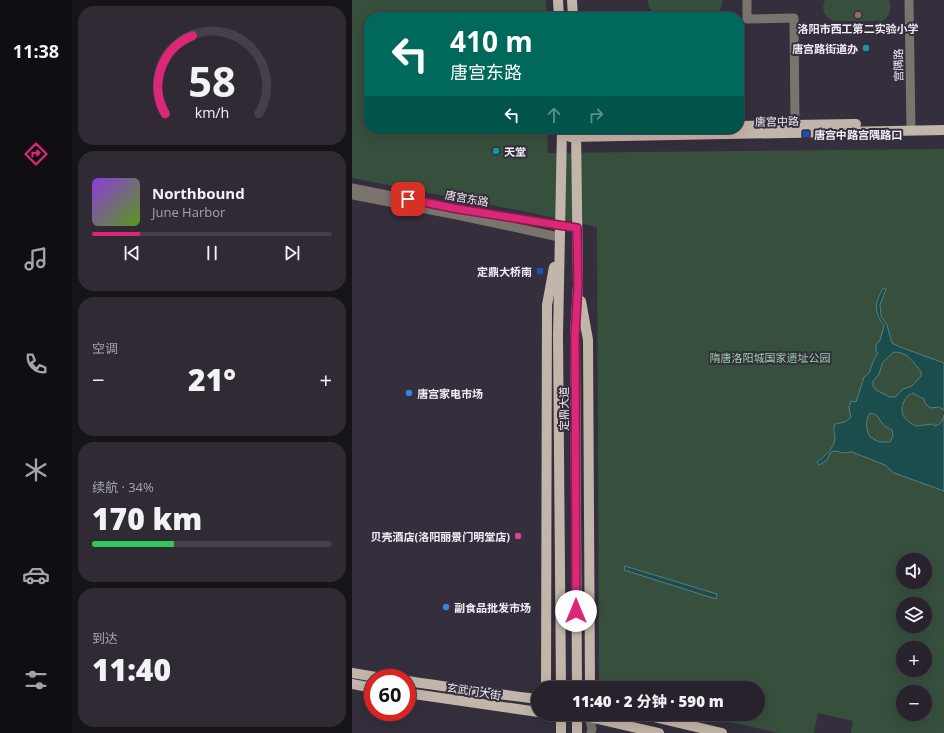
<!DOCTYPE html>
<html lang="zh">
<meta charset="utf-8">
<style>
body{margin:0;font-family:"Open Sans","Noto Sans SC",sans-serif;background:#302a35;color:#f1f3f6;height:100vh;display:flex;flex-direction:column;font-size:15px;white-space:nowrap}
*{box-sizing:border-box;margin:0}
p{font-size:13px;color:#a5a4aa}
.icon{flex:none;width:22px;height:22px;fill:none;stroke:currentColor;stroke-width:2;stroke-linecap:round;stroke-linejoin:round}
.map{position:relative;flex:1;overflow:hidden}
.side{display:flex;flex-direction:column;gap:6px;padding:6px;background:#161319;width:280px}
.side>*{flex:none}
.guide{position:absolute;left:12px;top:12px;width:380px;height:122px;border-radius:16px;box-shadow:0 4px 16px #0002,0 0 0 1px #443f49;background:#00695c;color:#fff;overflow:hidden}
.controls{position:absolute;left:544px;top:553px;display:grid;gap:8px}
.controls a{display:grid;place-items:center;width:36px;height:36px;border-radius:50%;background:#28222d;box-shadow:0 4px 16px #0002,0 0 0 1px #443f49;font-size:20px}
.speed{position:absolute;left:12px;top:669px;display:flex;gap:8px;font-size:20px;font-weight:700;text-align:center}
.speed>*{display:grid;place-content:center;width:52px;height:52px;border-radius:50%;background:#28222d;box-shadow:0 4px 16px #0002,0 0 0 1px #443f49;line-height:1}
.speed .limit{border:6px solid #d22;background:#fff;color:#111}
.pin{position:absolute;display:grid;place-items:center;width:34px;height:34px;color:#fff;margin:-17px;border-radius:8px;box-shadow:0 2px 6px #0006}
.me{position:absolute;width:44px;margin:-22px;rotate:0deg;stroke-linejoin:round;filter:drop-shadow(0 0 3px #0008)}
.turn{display:flex;align-items:center;gap:14px;height:84px;padding:0 20px;font-size:18px}
.turn .icon{width:52px;height:52px;stroke-width:2.5}
.turn b{display:block;font-size:28px;line-height:34px}
.lanes{display:flex;align-items:center;height:38px;padding:0 20px;background:#0003;justify-content:center;gap:20px;direction:ltr}
.lanes .off{opacity:.35}
.big{font-size:30px;font-weight:800;line-height:1.1}
.side .widget{flex:1;display:flex;flex-direction:column;justify-content:center;gap:6px;min-width:0;padding:0 14px;border-radius:16px;background:#302a35}
.side .dial{align-items:center;gap:0}
.dial svg{height:104px;overflow:visible;fill:none;stroke:#443f49;stroke-width:7;stroke-linecap:round;text-anchor:middle}
.dial text{fill:#f1f3f6;stroke:none}
.song{display:flex;align-items:center;gap:12px}
.cover{width:48px;height:48px;border-radius:6px;background:linear-gradient(135deg,hsl(270 70% 55%),hsl(90 70% 35%))}
.played{height:4px;border-radius:2px;background:linear-gradient(90deg,#db2777 20%,#443f49 20%)}
.keys{display:flex;justify-content:space-around;direction:ltr}
.heat{display:flex;justify-content:space-between;align-items:center;font-size:22px;direction:ltr}
.charge{height:6px;border-radius:3px;background:linear-gradient(90deg,#34c759 34%,#443f49 0)}
.trip{position:absolute;left:179px;top:681px;width:234px;height:40px;border-radius:20px;background:#28222d;box-shadow:0 4px 16px #0002,0 0 0 1px #443f49;font-weight:800;line-height:40px;text-align:center}
main{display:flex;flex:1;min-height:0}
.dock{display:flex;flex-direction:column;width:72px;justify-content:space-around;align-items:center;background:#100e12;color:#a5a4aa}
.dock .icon{width:28px;height:28px}
.dock .selected{color:#db2777}
.dock b{font-size:18px;color:#f1f3f6}
.map>svg:first-child{display:block}
.green{fill:#36503d;fill-rule:evenodd}
.water{fill:#1b4d4d;stroke:#5b7d80;fill-rule:evenodd}
.lines{fill:none;stroke-linecap:round;stroke-linejoin:round}
.minor{stroke:#7a736e;stroke-width:9}
.major{stroke:#c2b5a9;stroke-width:10}
.route-casing{stroke:#8e194d;stroke-width:10}
.route{stroke:#db2777;stroke-width:7}
.education-dot{fill:#8d6e63;stroke:#352e3c;stroke-width:1.5}
.culture-dot{fill:#0f9aa8;stroke:#352e3c;stroke-width:1.5}
.transit-dot{fill:#1a4fb4;stroke:#352e3c;stroke-width:1.5}
.shop-dot{fill:#3f7fe0;stroke:#352e3c;stroke-width:1.5}
.hotel-dot{fill:#d1479c;stroke:#352e3c;stroke-width:1.5}
.labels{text-anchor:middle;dominant-baseline:central;stroke-width:4;stroke-linejoin:round;paint-order:stroke}
.poi-label{font-size:11px;font-weight:bold;fill:#f1edf6;stroke:#352e3c;text-anchor:start}
.street-label{font-size:11px;fill:#f1edf6;stroke:#352e3c}
.park-label{font-size:11px;fill:#98d0a5;stroke:#352e3c}
</style>
<main>
<nav class="dock">
<b>11:38</b>
<svg class="icon selected" aria-label="directions" viewBox="0 0 24 24"><path d="M12 3l9 9-9 9-9-9zM9 14v-3h6M13 9l2 2-2 2"/></svg>
<svg class="icon" aria-label="music" viewBox="0 0 24 24"><path d="M9 18V5l10-2v13"/><circle cx="6" cy="18" r="3"/><circle cx="16" cy="16" r="3"/></svg>
<svg class="icon" aria-label="phone" viewBox="0 0 24 24"><path d="M5 4h4l2 5-3 2q2 4 5 5l2-3 5 2v4C11 20 4 13 5 4z"/></svg>
<svg class="icon" aria-label="climate" viewBox="0 0 24 24"><path d="M12 3v18M4 7l16 10M4 17L20 7"/></svg>
<svg class="icon" aria-label="car" viewBox="0 0 24 24"><path d="M5 17H2v-5l4-1 3-4h7l3 4 3 1v5h-3M9 17h6M6 11h13"/><circle cx="7" cy="17" r="2"/><circle cx="17" cy="17" r="2"/></svg>
<svg class="icon" aria-label="filters" viewBox="0 0 24 24"><path d="M4 7h16M4 17h16"/><circle cx="9" cy="7" r="2"/><circle cx="15" cy="17" r="2"/></svg>
</nav>
<section class="side">
<div class="widget dial"><svg viewBox="0 0 100 80">
<path d="M14 69A42 42 0 1 1 86 69"/>
<path d="M14 69A42 42 0 0 1 35 9" stroke="#db2777"/>
<text x="50" y="56" font-size="32" font-weight="700">58</text>
<text x="50" y="72" font-size="11">km/h</text>
</svg></div>
<div class="widget">
<div class="song"><i class="cover"></i><div><b>Northbound</b><p>June Harbor</p></div></div>
<div class="played"></div>
<div class="keys"><svg class="icon" aria-label="previous" viewBox="0 0 24 24"><path d="M18 5L8 12l10 7zM5 5v14"/></svg><svg class="icon" aria-label="pause" viewBox="0 0 24 24"><path d="M8 5v14M16 5v14"/></svg><svg class="icon" aria-label="next" viewBox="0 0 24 24"><path d="M6 5l10 7-10 7zM19 5v14"/></svg></div>
</div>
<div class="widget"><p>空调</p>
<div class="heat"><a>−</a><b class="big">21°</b><a>+</a></div>
</div>
<div class="widget"><p>续航 · 34%</p><b class="big">170 km</b><div class="charge"></div></div>
<div class="widget"><p>到达</p><b class="big">11:40</b></div>
</section>
<div class="map">
<svg width="592" height="733" viewBox="0 0 592 733">
<rect width="100%" height="100%" fill="#352e3c"/>
<g class="green">
<path d="M0,0H194V17H17V129H195L196,153L592,149V733H499L501,721L466,713L462,733H426L344,714H406V688H247L245,227L170,211L0,178ZM551,560H573V582H551ZM551,604H573V626H551ZM551,648H573V670H551ZM551,692H573V714H551Z"/>
<path d="M296,0H370C370,6 369,11 364,15H306L297,8Z"/>
<path d="M473,0H537C540,8 538,17 530,21H481C472,17 469,9 473,0Z"/>
</g>
<g class="water">
<path d="M531,288L534,289L528,305L529,316L535,325L540,343L548,347L592,363V410L587,407L578,408L573,403L572,399L561,393C552,396 546,410 553,418C555,421 560,424 564,426L580,424L583,426C590,424 590,421 592,415V491L542,473L533,465L500,452L492,453L483,451L479,452L475,460L467,465L465,462C473,456 483,448 483,437C482,431 481,430 483,424L493,422L499,417L497,408L499,401L504,402L512,377L517,373L522,359L526,353L524,351V345L528,340L532,326C521,310 523,304 531,288ZM542,352C556,352 561,362 569,372V376L560,386L551,389L543,397H538L524,390L521,386V381L527,374L531,362ZM518,413C528,415 525,418 531,424C533,427 537,428 540,430L541,436L538,442H527L518,437C514,430 513,420 518,413Z"/>
<path d="M273,566L365,594L364,599L272,570Z"/>
</g>
<g class="lines">
<g class="minor">
<path d="M395,0V19L442,18L443,125"/>
<path d="M557,0L559,130"/>
<path d="M0,188L106,209L225,228"/>
<path d="M0,195L105,215L207,237"/>
<path d="M237,717L240,728L239,733"/>
</g>
<g class="major">
<path d="M206,0L207,17"/>
<path d="M220,0L221,17"/>
<path d="M387,126L504,124"/>
<path d="M224,129L226,285L223,335L225,688"/>
<path d="M218,137L592,130"/>
<path d="M229,301L236,340L238,688"/>
<path d="M0,673L30,678"/>
<path d="M55,681C99,687 142,694 186,699"/>
<path d="M0,684L21,688"/>
<path d="M194,688L195,305L202,267"/>
<path d="M209,688L206,336L210,129"/>
<path d="M55,693L186,712"/>
<path d="M201,714L237,717L307,733"/>
<path d="M209,714V733"/>
<path d="M225,714V733"/>
<path d="M289,714L370,733"/>
</g>
</g>
<g class="lines">
<g class="route-casing">
<path id="route" d="M56,199L106,209L225,228L226,285L223,335L224,611"/>
</g>
<use href="#route" class="route"/>
</g>
<circle class="education-dot" cx="506" cy="15" r="4"/>
<g class="culture-dot">
<circle cx="514" cy="48" r="4"/>
<circle cx="144" cy="151" r="4"/>
</g>
<g class="transit-dot">
<rect x="450" y="130" width="8" height="8" rx="2"/>
<rect x="184" y="267" width="8" height="8" rx="2"/>
</g>
<g class="shop-dot">
<circle cx="57" cy="393" r="4"/>
<circle cx="94" cy="607" r="4"/>
</g>
<circle class="hotel-dot" cx="166" cy="536" r="4"/>
<g class="labels">
<g class="poi-label">
<text x="506" y="28" text-anchor="middle">洛阳市西工第二实验小学</text>
<text x="506" y="48" text-anchor="end">唐宫路街道办</text>
<text x="462" y="134">唐宫中路宫隅路口</text>
<text x="152" y="151">天堂</text>
<text x="180" y="271" text-anchor="end">定鼎大桥南</text>
<text x="65" y="393">唐宫家电市场</text>
<text x="158" y="536" text-anchor="end">贝壳酒店(洛阳丽景门明堂店)</text>
<text x="102" y="607">副食品批发市场</text>
</g>
<g class="street-label">
<text transform="translate(546 65) rotate(-91)">宫隅路</text>
<text transform="translate(425 121) rotate(-1)">唐宫中路</text>
<text transform="translate(115 198) rotate(10)">唐宫东路</text>
<text transform="translate(211 409) rotate(-90)">定鼎大道</text>
<text transform="translate(122 691) rotate(9)">玄武门大街</text>
</g>
<g class="park-label">
<text x="418" y="357">隋唐洛阳城国家遗址公园</text>
</g>
</g>
</svg>
<div class="controls">
<a><svg class="icon" aria-label="sound" viewBox="0 0 24 24"><path d="M4 9h4l5-4v14l-5-4H4zM17 9q2 3 0 6"/></svg></a>
<a><svg class="icon" aria-label="layers" viewBox="0 0 24 24"><path d="M12 4l9 5-9 5-9-5zM3 14l9 5 9-5"/></svg></a>
<a>+</a>
<a>−</a>
</div>
<div class="speed"><div class="limit">60</div></div>
<div class="pin" style="left:56px;top:199px;background:#d93025"><svg class="icon" aria-label="arrive" viewBox="0 0 24 24"><path d="M6 21V4h12l-3 4 3 4H6"/></svg></div>
<svg class="me" style="left:224px;top:611px" viewBox="-20 -20 40 40"><circle r="19" fill="#fff"/><path d="M0-13L10 11 0 6-10 11z" fill="#db2777"/></svg>
<div class="trip">11:40 · 2 分钟 · 590 m</div>
<div class="guide">
<div class="turn"><svg class="icon" aria-label="left" viewBox="0 0 24 24"><path d="M17 20v-9H6M10 6l-5 5 5 5"/></svg><div><b>410 m</b>唐宫东路</div></div>
<div class="lanes"><svg class="icon" aria-label="left" viewBox="0 0 24 24"><path d="M17 20v-9H6M10 6l-5 5 5 5"/></svg><svg class="icon off" aria-label="ahead" viewBox="0 0 24 24"><path d="M12 20V5M6 11l6-6 6 6"/></svg><svg class="icon off" aria-label="right" viewBox="0 0 24 24"><path d="M7 20v-9h11M14 6l5 5-5 5"/></svg></div>
</div>
</div>
</main>
